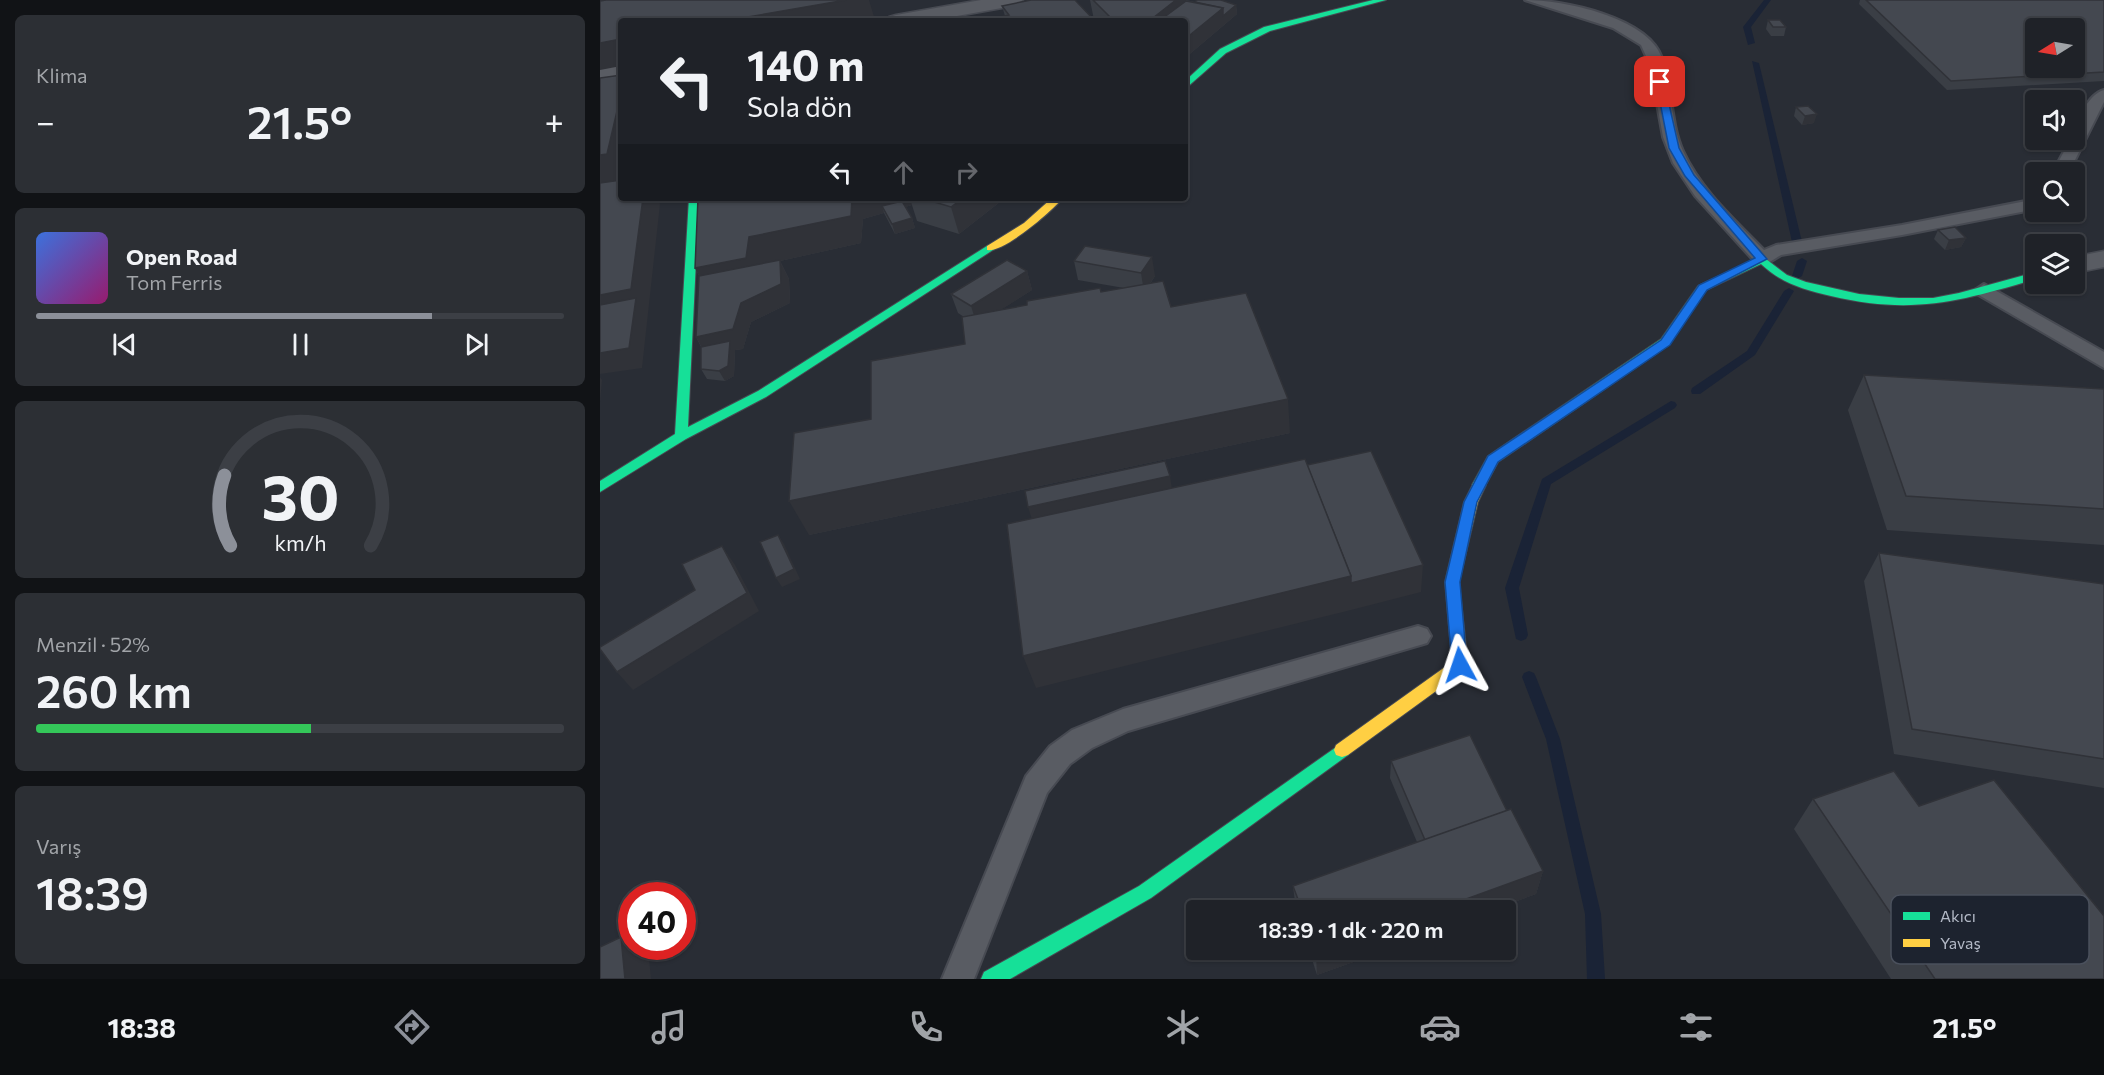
<!DOCTYPE html>
<html lang="tr">
<meta charset="utf-8">
<style>
body{margin:0;font-family:Commissioner,sans-serif;background:#2c2f34;color:#f1f3f6;height:100vh;display:flex;flex-direction:column;font-size:22px;white-space:nowrap}
*{box-sizing:border-box;margin:0}
p{font-size:20px;color:#a1a4a8}
.icon{flex:none;width:33px;height:33px;fill:none;stroke:currentColor;stroke-width:2;stroke-linecap:round;stroke-linejoin:round}
.map{position:relative;flex:1;overflow:hidden}
.drawer{display:flex;flex-direction:column;gap:15px;padding:15px;background:#111316;width:600px}
.drawer>*{flex:none}
.hud{position:absolute;left:18px;top:18px;width:570px;height:183px;border-radius:6px;box-shadow:0 2px 4px #0004,0 0 0 2px #3c3f45;background:#1f2228;color:#f1f3f6;overflow:hidden}
.needle{width:39px;rotate:259deg}
.buttons{position:absolute;left:1425px;top:18px;display:grid;gap:12px}
.buttons a{display:grid;place-items:center;width:60px;height:60px;border-radius:6px;background:#1f2228;box-shadow:0 2px 4px #0004,0 0 0 2px #3c3f45;font-size:30px}
.speed{position:absolute;left:18px;top:882px;display:flex;gap:12px;font-size:30px;font-weight:700;text-align:center}
.speed>*{display:grid;place-content:center;width:78px;height:78px;border-radius:50%;background:#1f2228;box-shadow:0 2px 4px #0004,0 0 0 2px #3c3f45;line-height:1}
.speed .limit{border:9px solid #d22;background:#fff;color:#111}
.pin{position:absolute;display:grid;place-items:center;width:51px;height:51px;color:#fff;margin:-26px;border-radius:12px;box-shadow:0 3px 9px #0006}
.me{position:absolute;width:66px;margin:-33px;rotate:355deg;stroke-linejoin:round;filter:drop-shadow(0 0 4px #0008)}
.turn{display:flex;align-items:center;gap:21px;height:126px;padding:0 30px;font-size:27px}
.turn .icon{width:78px;height:78px;stroke-width:2.5}
.turn b{display:block;font-size:42px;line-height:51px}
.lanes{display:flex;align-items:center;height:57px;padding:0 30px;background:#0003;justify-content:center;gap:30px;direction:ltr}
.lanes .off{opacity:.35}
.big{font-size:45px;font-weight:600;line-height:1.1}
.drawer .card{flex:1;display:flex;flex-direction:column;justify-content:center;gap:9px;min-width:0;padding:0 21px;border-radius:9px;background:#2c2f34}
.drawer .dial{align-items:center;gap:0}
.dial svg{height:156px;overflow:visible;fill:none;stroke:#3c3f45;stroke-width:7;stroke-linecap:round;text-anchor:middle}
.dial text{fill:#f1f3f6;stroke:none}
.song{display:flex;align-items:center;gap:18px}
.cover{width:72px;height:72px;border-radius:9px;background:linear-gradient(135deg,hsl(220 70% 55%),hsl(320 70% 35%))}
.played{height:6px;border-radius:3px;background:linear-gradient(90deg,#8c9099 75%,#3c3f45 75%)}
.keys{display:flex;justify-content:space-around;direction:ltr}
.heat{display:flex;justify-content:space-between;align-items:center;font-size:33px;direction:ltr}
.charge{height:9px;border-radius:4px;background:linear-gradient(90deg,#34c759 52%,#3c3f45 0)}
.trip{position:absolute;left:586px;top:900px;width:330px;height:60px;border-radius:6px;background:#1f2228;box-shadow:0 2px 4px #0004,0 0 0 2px #3c3f45;font-weight:600;line-height:60px;text-align:center}
.tabs{display:flex;height:96px;justify-content:space-around;align-items:center;background:#0c0e10;color:#a1a4a8}
.tabs .icon{width:42px;height:42px}
.tabs .current{color:#8c9099}
.tabs b{font-size:27px;color:#f1f3f6}
main{display:flex;flex:1;min-height:0}
.map>svg:first-child{display:block}
.lines{fill:none;stroke-linecap:round;stroke-linejoin:round}
.stream{fill:#1a2336;fill-rule:evenodd}
.lane-casing{stroke:#474a52;stroke-width:4}
.street-casing{stroke:#474a52;stroke-width:3}
.fast-casing{stroke:#474a52;stroke-width:2}
.slow-casing{stroke:#474a52;stroke-width:2}
.lane{fill:#595c63;fill-rule:evenodd}
.street{fill:#595c63;fill-rule:evenodd}
.fast{fill:#16e098;fill-rule:evenodd}
.slow{fill:#ffcf43;fill-rule:evenodd}
.wall{fill:#3a3e45}
.shaded-wall{fill:#303238}
.building{fill:#444850;stroke:#303238;stroke-width:1.5;fill-rule:evenodd}
.route{fill:#1a73e8;stroke:#114b97;stroke-width:1.5}
.key{fill:#1d232f;stroke:#4a505c;stroke-width:1.5}
.key-label{font-size:16px;fill:#b3b9c6}
</style>
<main>
<section class="drawer">
<div class="card"><p>Klima</p>
<div class="heat"><a>−</a><b class="big">21.5°</b><a>+</a></div>
</div>
<div class="card">
<div class="song"><i class="cover"></i><div><b>Open Road</b><p>Tom Ferris</p></div></div>
<div class="played"></div>
<div class="keys"><svg class="icon" aria-label="previous" viewBox="0 0 24 24"><path d="M18 5L8 12l10 7zM5 5v14"/></svg><svg class="icon" aria-label="pause" viewBox="0 0 24 24"><path d="M8 5v14M16 5v14"/></svg><svg class="icon" aria-label="next" viewBox="0 0 24 24"><path d="M6 5l10 7-10 7zM19 5v14"/></svg></div>
</div>
<div class="card dial"><svg viewBox="0 0 100 80">
<path d="M14 69A42 42 0 1 1 86 69"/>
<path d="M14 69A42 42 0 0 1 11 33" stroke="#8c9099"/>
<text x="50" y="56" font-size="32" font-weight="700">30</text>
<text x="50" y="72" font-size="11">km/h</text>
</svg></div>
<div class="card"><p>Menzil · 52%</p><b class="big">260 km</b><div class="charge"></div></div>
<div class="card"><p>Varış</p><b class="big">18:39</b></div>
</section>
<div class="map">
<svg width="1504" height="979" viewBox="0 0 1504 979">
<rect width="100%" height="100%" fill="#292d35"/>
<g class="lines">
<g class="stream">
<path d="M1164,0H1171L1151,27L1155,43L1148,45L1143,27Z"/>
<path d="M1152,61L1159,63L1202,242L1200,244L1197,245L1192,242Z"/>
<path d="M1202,258L1207,261L1202,276L1197,279L1194,278L1192,276L1197,261Z"/>
<path d="M1189,288L1194,291L1155,355L1100,394H1092L1091,391L1092,388L1147,351L1184,291Z"/>
<path d="M1071,401L1075,402L1077,405L1075,408L951,484L919,588L928,635L926,639L921,641L916,639L905,588L942,479Z"/>
<path d="M929,671L934,673L936,677L960,739L1001,914L1005,979H987L985,914L946,739L922,677L924,673Z"/>
</g>
<g class="lane-casing">
<g id="lane">
<path d="M925,0C963,0 1048,17 1062,58C1073,88 1070,122 1083,151C1101,190 1134,219 1164,250L1176,245L1302,225L1436,199V209L1302,235L1181,255L1168,263H1156L1095,196L1073,163L1063,137L1050,65L1041,45L1013,28Z"/>
<path d="M1504,90V102L1469,172H1453L1470,140H1474C1474,124 1488,94 1504,90Z"/>
<path d="M1384,284L1504,352V368L1377,294L1375,290Z"/>
<path d="M818,626L827,629L831,636L827,643L528,731L492,748L470,764L447,793L374,979H342L426,776L450,746L472,730L523,709Z"/>
</g>
</g>
<g class="street-casing">
<g id="street">
<path d="M381,0H423L413,6L329,21H286L289,17L296,15Z"/>
<path d="M21,64V76L0,80V68Z"/>
<path d="M1504,251V267L1474,273V257Z"/>
</g>
</g>
<g class="fast-casing">
<g id="fast">
<path d="M773,0H786L670,31L626,53L585,89V81L620,49L664,27Z"/>
<path d="M89,198H99L88,427L158,391L387,246L391,245L396,248L166,397L86,439L0,492V481L75,434Z"/>
<path d="M1162,256L1187,275L1206,282L1259,294L1299,298H1333L1359,293L1436,272V279C1359,302 1311,315 1231,296C1204,290 1181,283 1161,264L1106,290L1069,345L898,462L884,488H874L872,485L888,456L1061,339L1098,286Z"/>
<path d="M742,743L748,745L750,750L748,755L551,898L410,979H381L384,972L539,886Z"/>
</g>
</g>
<g class="slow-casing">
<g id="slow">
<path d="M452,198H463C452,211 404,253 387,250V246L424,223Z"/>
<path d="M879,480L886,485L878,502L859,582L868,665L865,670L748,755L742,757L736,755L734,750L736,745L852,662L845,582L864,502L874,482Z"/>
</g>
</g>
<use href="#lane" class="lane"/>
<use href="#street" class="street"/>
<use href="#fast" class="fast"/>
<use href="#slow" class="slow"/>
</g>
<g class="wall">
<path d="M490,0H586L595,2L636,5L637,14L585,58V21H382L405,16L402,6L494,20Z"/>
<path d="M1260,0H1504V81L1347,90L1259,4Z"/>
<path d="M1168,20L1186,27L1184,36H1171L1166,29Z"/>
<path d="M1196,107L1214,123L1202,125L1194,116Z"/>
<path d="M98,198H405L359,234L317,221L312,205L305,207L312,218L315,228L295,234L284,213L263,219L261,243L180,261L189,279L190,303L151,322L143,349L135,350L134,376L125,381L107,379L101,369V347L96,337L99,276L95,268Z"/>
<path d="M1338,230L1366,238L1361,247L1345,250L1334,239Z"/>
<path d="M485,246L555,276L550,284L690,433L209,535L271,419L365,344L364,317L358,313L351,294L427,271L432,290L400,310L524,288L478,280L474,261Z"/>
<path d="M1264,375L1504,389V545L1287,530L1248,410Z"/>
<path d="M1279,553L1504,584V788L1294,754L1264,581Z"/>
<path d="M791,761L907,811L943,871L936,894L892,910H696L693,886L817,842L790,778Z"/>
<path d="M1213,799L1504,979H1291L1194,829Z"/>
<path d="M709,950H787L717,975Z"/>
</g>
<g class="shaded-wall">
<path d="M246,0H269L275,20L271,21H125Z"/>
<path d="M576,0H586L588,17L583,21H549Z"/>
<path d="M636,5L637,14L585,58V39L623,8Z"/>
<path d="M21,39V66L0,70V43Z"/>
<path d="M21,94V187L0,191V155Z"/>
<path d="M1217,114L1214,123L1202,125L1205,116Z"/>
<path d="M43,198H57L60,204L42,368L0,374V295Z"/>
<path d="M252,198H310L312,205L286,213L282,206L284,213L263,219L261,243L180,261L189,279L190,303L151,322L143,349L135,350L134,376L125,381L119,371L107,357L96,337L109,295L95,268L149,237Z"/>
<path d="M363,198H405L359,234L351,207Z"/>
<path d="M312,218L315,228L295,234L292,224Z"/>
<path d="M1366,238L1361,247L1345,250L1349,240Z"/>
<path d="M552,257L555,276L544,292L541,273Z"/>
<path d="M427,271L432,290L377,325L371,306Z"/>
<path d="M0,377L2,380L0,402Z"/>
<path d="M688,399L690,433L209,535L189,501Z"/>
<path d="M570,476L573,496L434,526L428,507Z"/>
<path d="M178,535L184,544L200,579L182,587L176,578Z"/>
<path d="M122,546L135,565L159,611L33,690L17,672L147,593Z"/>
<path d="M823,565L821,592L751,610V583Z"/>
<path d="M751,576V610L436,688L423,656Z"/>
<path d="M943,871L936,894L892,910H836Z"/>
<path d="M21,937L32,945V946H34L49,958L51,979H25Z"/>
<path d="M730,950H787L717,975L716,955Z"/>
</g>
<g class="building">
<path d="M6,0H246L125,21H21V39L0,43V1Z"/>
<path d="M431,0H475L495,21H382L409,15L402,6Z"/>
<path d="M493,0H576L549,21H514Z"/>
<path d="M597,0H621L636,5L623,16V8L595,2Z"/>
<path d="M1266,0H1504V72L1351,81ZM1436,28H1474V68H1436Z"/>
<path d="M586,1L623,8L585,39V21H559Z"/>
<path d="M270,17L272,21H246Z"/>
<path d="M1168,20H1180L1186,27H1173Z"/>
<path d="M21,75V94L7,154L0,155V78Z"/>
<path d="M1208,106L1217,114L1205,116L1196,107Z"/>
<path d="M21,180V198H43L31,289L0,295V183Z"/>
<path d="M98,198H252L251,216L149,237L146,258L95,268Z"/>
<path d="M255,198H264L256,200Z"/>
<path d="M321,198H363L351,207Z"/>
<path d="M302,201L312,218L292,224L282,206Z"/>
<path d="M1355,227L1366,238L1349,240L1338,230Z"/>
<path d="M485,246L552,257L541,273L474,261Z"/>
<path d="M180,260L181,284L141,303L133,329L96,337L99,276Z"/>
<path d="M407,260L427,271L371,306L351,294Z"/>
<path d="M563,281L571,307L646,293L688,399L189,501L194,433L271,419V361L365,344L362,317L427,305V301L500,288L501,292Z"/>
<path d="M36,298L29,348L0,353V305Z"/>
<path d="M130,341L128,366L119,371L101,369V347Z"/>
<path d="M1264,375L1504,389V509L1306,496Z"/>
<path d="M771,451L823,565L751,583V576L707,465Z"/>
<path d="M705,459L751,576L423,656L407,524Z"/>
<path d="M565,461L570,476L428,507L425,491Z"/>
<path d="M178,535L194,569L176,578L160,542Z"/>
<path d="M122,546L147,593L17,672L0,649V647L95,590L82,564Z"/>
<path d="M1279,553L1504,584V759L1312,729Z"/>
<path d="M870,735L907,811L825,840L791,761Z"/>
<path d="M1294,771L1319,806L1394,780L1504,916V979H1335L1213,799Z"/>
<path d="M911,809L943,871L836,910H702L693,886Z"/>
<path d="M21,937L25,979H0V947Z"/>
<path d="M714,950H730L716,955Z"/>
</g>
<path class="route" d="M1060,79L1064,82L1079,148L1094,175L1167,259L1107,290L1070,345L898,462L877,502L860,582L867,665L860,672L852,665L845,582L864,502L888,456L1061,340L1099,285L1155,258L1085,176L1069,148L1056,82Z"/>
<rect x="1291" y="895" width="198" height="69" rx="9" class="key"/>
<rect x="1303" y="912" width="27" height="8" fill="#16e098"/>
<rect x="1303" y="939" width="27" height="8" fill="#ffcf43"/>
<g class="key-label">
<text x="1340" y="922">Akıcı</text>
<text x="1340" y="949">Yavaş</text>
</g>
</svg>
<div class="buttons">
<a><svg class="needle" viewBox="-14 -14 28 28"><path d="M0-13l5 13h-10z" fill="#e53935"/><path d="M0 13l5-13h-10z" fill="#a1a4a8"/></svg></a>
<a><svg class="icon" aria-label="sound" viewBox="0 0 24 24"><path d="M4 9h4l5-4v14l-5-4H4zM17 9q2 3 0 6"/></svg></a>
<a><svg class="icon" aria-label="search" viewBox="0 0 24 24"><circle cx="10" cy="10" r="6"/><path d="M15 15l6 6"/></svg></a>
<a><svg class="icon" aria-label="layers" viewBox="0 0 24 24"><path d="M12 4l9 5-9 5-9-5zM3 14l9 5 9-5"/></svg></a>
</div>
<div class="speed"><div class="limit">40</div></div>
<div class="pin" style="left:1060px;top:82px;background:#d93025"><svg class="icon" aria-label="arrive" viewBox="0 0 24 24"><path d="M6 21V4h12l-3 4 3 4H6"/></svg></div>
<svg class="me" style="left:860px;top:665px" viewBox="-20 -20 40 40"><path d="M0-17L14 15 0 8-14 15z" fill="#1a73e8" stroke="#fff" stroke-width="4"/></svg>
<div class="trip">18:39 · 1 dk · 220 m</div>
<div class="hud">
<div class="turn"><svg class="icon" aria-label="left" viewBox="0 0 24 24"><path d="M17 20v-9H6M10 6l-5 5 5 5"/></svg><div><b>140 m</b>Sola dön</div></div>
<div class="lanes"><svg class="icon" aria-label="left" viewBox="0 0 24 24"><path d="M17 20v-9H6M10 6l-5 5 5 5"/></svg><svg class="icon off" aria-label="ahead" viewBox="0 0 24 24"><path d="M12 20V5M6 11l6-6 6 6"/></svg><svg class="icon off" aria-label="right" viewBox="0 0 24 24"><path d="M7 20v-9h11M14 6l5 5-5 5"/></svg></div>
</div>
</div>
</main>
<nav class="tabs">
<b>18:38</b>
<svg class="icon current" aria-label="directions" viewBox="0 0 24 24"><path d="M12 3l9 9-9 9-9-9zM9 14v-3h6M13 9l2 2-2 2"/></svg>
<svg class="icon" aria-label="music" viewBox="0 0 24 24"><path d="M9 18V5l10-2v13"/><circle cx="6" cy="18" r="3"/><circle cx="16" cy="16" r="3"/></svg>
<svg class="icon" aria-label="phone" viewBox="0 0 24 24"><path d="M5 4h4l2 5-3 2q2 4 5 5l2-3 5 2v4C11 20 4 13 5 4z"/></svg>
<svg class="icon" aria-label="climate" viewBox="0 0 24 24"><path d="M12 3v18M4 7l16 10M4 17L20 7"/></svg>
<svg class="icon" aria-label="car" viewBox="0 0 24 24"><path d="M5 17H2v-5l4-1 3-4h7l3 4 3 1v5h-3M9 17h6M6 11h13"/><circle cx="7" cy="17" r="2"/><circle cx="17" cy="17" r="2"/></svg>
<svg class="icon" aria-label="filters" viewBox="0 0 24 24"><path d="M4 7h16M4 17h16"/><circle cx="9" cy="7" r="2"/><circle cx="15" cy="17" r="2"/></svg>
<b>21.5°</b>
</nav>
